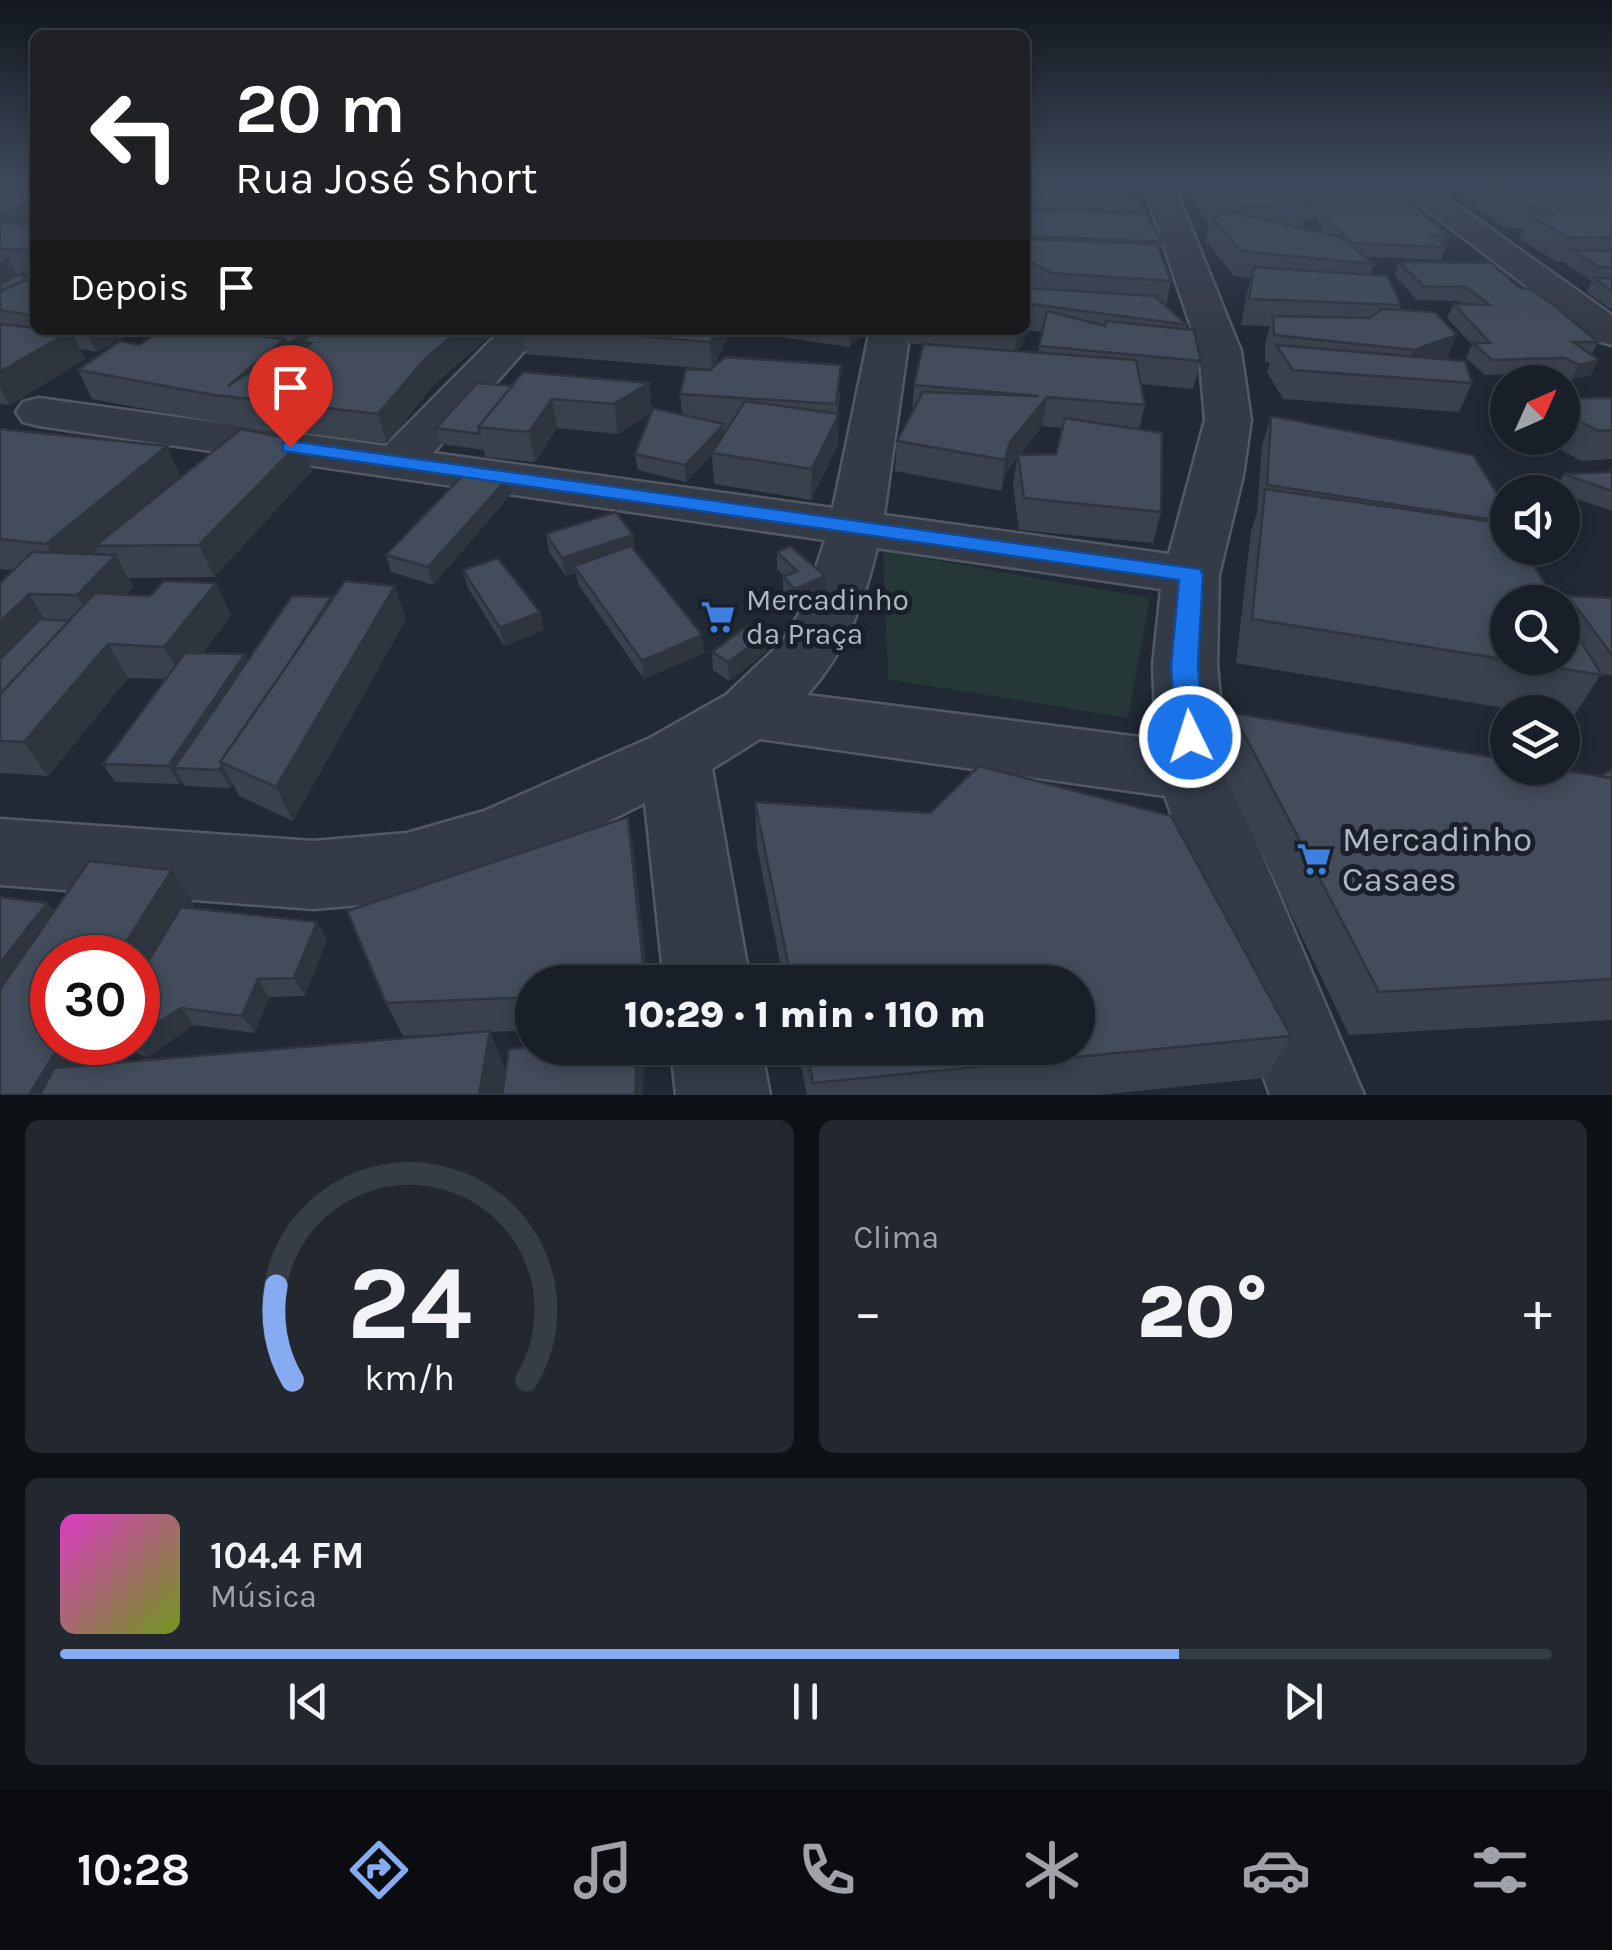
<!DOCTYPE html>
<html lang="pt">
<meta charset="utf-8">
<style>
body{margin:0;font-family:Karla,sans-serif;background:#222730;color:#f1f3f6;height:100vh;display:flex;flex-direction:column;font-size:38px;white-space:nowrap}
*{box-sizing:border-box;margin:0}
p{font-size:32px;color:#9fa2a8}
.icon{flex:none;width:55px;height:55px;fill:none;stroke:currentColor;stroke-width:2;stroke-linecap:round;stroke-linejoin:round}
.map{position:relative;height:1095px;overflow:hidden}
.details{display:flex;flex-direction:column;gap:25px;padding:25px;background:#0e1116;flex:1}
.details>*{flex:none}
.hud{position:absolute;left:30px;top:30px;width:1000px;height:305px;border-radius:15px;box-shadow:0 5px 15px #0003,0 0 0 2px #373d45;background:#202124;color:#fff;overflow:hidden}
.needle{width:65px;rotate:45deg}
.buttons{position:absolute;left:1490px;top:365px;display:grid;gap:20px}
.buttons a{display:grid;place-items:center;width:90px;height:90px;border-radius:50%;background:#191f28;box-shadow:0 5px 15px #0003,0 0 0 2px #373d45;font-size:50px}
.speed{position:absolute;left:30px;top:935px;display:flex;gap:20px;font-size:50px;font-weight:700;text-align:center}
.speed>*{display:grid;place-content:center;width:130px;height:130px;border-radius:50%;background:#191f28;box-shadow:0 5px 15px #0003,0 0 0 2px #373d45;line-height:1}
.speed .limit{border:15px solid #d22;background:#fff;color:#111}
.pin{position:absolute;display:grid;place-items:center;width:85px;height:85px;color:#fff;margin:-102px -42px;border-radius:50% 50% 50% 0;rotate:-45deg;box-shadow:0 0 10px #0007}
.pin .icon{rotate:45deg}
.me{position:absolute;width:110px;margin:-55px;rotate:356deg;stroke-linejoin:round;filter:drop-shadow(0 0 8px #0008)}
.turn{display:flex;align-items:center;gap:35px;height:210px;padding:0 40px;font-size:45px}
.turn .icon{width:130px;height:130px;stroke-width:2.5}
.turn b{display:block;font-size:70px;line-height:85px}
.then{display:flex;align-items:center;height:95px;padding:0 40px;background:#0003;gap:20px;font-size:38px}
.big{font-size:75px;font-weight:800;line-height:1.1}
.details .widget{flex:1;display:flex;flex-direction:column;justify-content:center;gap:15px;min-width:0;padding:0 35px;border-radius:15px;background:#222730}
.details .dial{align-items:center;gap:0}
.dial svg{height:260px;overflow:visible;fill:none;stroke:#373d45;stroke-width:7;stroke-linecap:round;text-anchor:middle}
.dial text{fill:#f1f3f6;stroke:none}
.song{display:flex;align-items:center;gap:30px}
.cover{width:120px;height:120px;border-radius:15px;background:linear-gradient(135deg,hsl(310 70% 55%),hsl(80 70% 35%))}
.played{height:10px;border-radius:5px;background:linear-gradient(90deg,#86abf0 75%,#373d45 75%)}
.keys{display:flex;justify-content:space-around;direction:ltr}
.heat{display:flex;justify-content:space-between;align-items:center;font-size:55px;direction:ltr}
.details .tiles{flex:1;display:grid;gap:25px;grid-template-columns:1fr 1fr}
.widget:last-child{grid-column:span 2}
.trip{position:absolute;left:515px;top:965px;width:580px;height:100px;border-radius:50px;background:#191f28;box-shadow:0 5px 15px #0003,0 0 0 2px #373d45;font-weight:800;line-height:100px;text-align:center}
.tabs{display:flex;height:160px;justify-content:space-around;align-items:center;background:#0a0c10;color:#9fa2a8}
.tabs .icon{width:70px;height:70px}
.tabs .active{color:#86abf0}
.tabs b{font-size:45px;color:#f1f3f6}
.map>svg:first-child{display:block}
.green{fill:#263738}
.lines{fill:none;stroke-linecap:round;stroke-linejoin:round}
.minor-casing{stroke:#525964;stroke-width:5}
.minor{fill:#343b46;fill-rule:evenodd}
.wall{fill:#39414d;fill-rule:evenodd}
.shaded-wall{fill:#2e353f}
.building{fill:#424c5a;stroke:#2e353f;stroke-width:2.5}
.route{fill:#1a73e8;stroke:#114b97;stroke-width:2.5}
.labels{text-anchor:middle;dominant-baseline:central;stroke-width:10;stroke-linejoin:round;paint-order:stroke}
.poi-label{font-size:30px;fill:#afb6c3;stroke:#1a202a;text-anchor:start}
.near-poi-label{font-size:35px;fill:#afb6c3;stroke:#1a202a;text-anchor:start}
</style>
<div class="map">
<svg width="1612" height="1095" viewBox="0 0 1612 1095">
<rect width="100%" height="100%" fill="#212935"/>
<path class="green" d="M883,551L1150,598L1128,718L888,679Z"/>
<g class="lines">
<g class="minor-casing">
<g id="minor">
<path d="M1143,183H1173L1241,351L1251,420L1243,476L1219,575L1217,665L1227,773L1364,1095H1270L1165,796L760,739L712,769L750,982H664L645,803L527,862L407,901L313,909L0,885V819L313,841L407,833L484,811L650,738L726,695L783,641L804,605L825,540L39,426L23,422L16,412L23,402L39,398L386,446L501,330H543L433,453L833,508L870,330H910L884,515L1169,554L1205,420L1199,351ZM877,548L1161,589L1153,665L1156,739L807,695C846,652 864,603 877,548Z"/>
<path d="M1392,183H1426L1612,315V345L1598,341Z"/>
<path d="M671,1048H761L770,1095H676Z"/>
</g>
</g>
<use href="#minor" class="minor"/>
</g>
<g class="wall">
<path d="M0,183H35V330H136L97,352L80,349L85,359L10,405L0,404Z"/>
<path d="M1193,183H1383L1416,201L1414,207L1449,236L1441,260L1366,257L1374,264L1370,275L1401,305L1399,310L1457,335L1446,359L1472,383L1459,412L1283,399L1267,372L1270,363L1265,362V343L1270,326L1241,325L1247,292L1251,278L1234,276L1206,241L1209,226L1191,194ZM1315,217L1325,234L1302,228L1304,220H1314Z"/>
<path d="M1466,183H1612V310L1587,292L1592,281L1566,264V262H1558L1519,239L1524,228L1503,227L1460,196Z"/>
<path d="M1028,189L1147,212L1146,215L1162,242L1160,250L1171,281L1166,306L1187,325L1185,330L1201,361L1193,389L1141,384L1145,405L1139,429L1161,512L1153,543L1019,530L1013,485L1017,458L1006,473L1001,491L895,471L897,441L912,413L914,385L923,345L903,342L904,330H1025L1031,288L1025,285V209H1029L1027,201ZM1029,330L1042,332L1038,353L1018,351ZM1042,426L1062,428L1056,454L1020,455Z"/>
<path d="M1399,262L1520,288L1598,342L1591,355V375L1571,380L1556,373L1485,375L1466,358L1472,345L1447,318L1454,304H1464L1459,301L1417,300L1394,275Z"/>
<path d="M161,330H496L433,386L387,443L226,424L92,399L78,370L139,345Z"/>
<path d="M522,330H730V334L713,367L840,393L838,414V444L811,500L714,484L712,454L686,482L638,470L635,454L651,413L618,434L557,428L535,462L485,457L484,450L441,444L436,428L512,386L649,383L652,411L682,414L680,394L711,369L526,354Z"/>
<path d="M732,330H870L849,347Z"/>
<path d="M1562,398H1612V459L1582,461L1559,449L1525,451L1514,438H1562Z"/>
<path d="M1271,416L1508,511V548L1562,658V605L1568,596L1612,598V675L1601,674L1571,720L1562,719V712H1527L1236,663L1251,531L1257,513L1262,446Z"/>
<path d="M0,429L181,477L301,441L312,471L214,577L129,578L133,587L126,595L150,596L216,583L231,615L202,654H245L248,660L331,597L332,600L406,619L293,821L239,796L233,784L230,788L185,786L182,781L179,784L115,782L103,764L166,679L128,678L48,776L0,773V583L13,570L0,569Z"/>
<path d="M1612,472V511L1554,491L1564,474Z"/>
<path d="M509,477L512,493L433,585L391,572L386,555Z"/>
<path d="M546,534L635,551L704,653L644,679L578,584L576,573L566,576L549,552Z"/>
<path d="M777,552L825,593L796,607L783,595V577L784,576L777,570Z"/>
<path d="M463,570L540,612L544,630L504,646L468,588Z"/>
<path d="M766,634V652L729,681L713,670L712,652Z"/>
<path d="M1233,713L1599,776L1612,770V1020L1349,1035L1216,758Z"/>
<path d="M755,802L1291,1036L1265,1078L1098,1095H807L797,1048H1078V982H784L757,847Z"/>
<path d="M628,817L634,851L532,982V1030L490,1032L506,1071H644L0,1095L47,903L54,911L194,904L192,908L317,922L327,940L305,996L269,997L255,1033L194,1025L147,1057L122,1046L120,1042H138L52,958L111,1042L98,1064L468,1033L403,1036L386,1003Z"/>
</g>
<g class="shaded-wall">
<path d="M35,199V227L9,240L0,222V215Z"/>
<path d="M35,245V268L26,250Z"/>
<path d="M8,257L21,282L0,289V262Z"/>
<path d="M1033,304L1029,330L1013,360L1017,333L1018,330H1025V318Z"/>
<path d="M86,330H136L97,352Z"/>
<path d="M317,330L311,343L301,342L305,352L292,359L295,367L228,386L285,339Z"/>
<path d="M459,330H496L433,386L387,443L378,414L426,358Z"/>
<path d="M716,330H730V334L712,369L710,342Z"/>
<path d="M853,330H870V331L849,347V333Z"/>
<path d="M71,331L85,359L10,405L0,388V372Z"/>
<path d="M1457,335L1445,363L1403,378L1414,350Z"/>
<path d="M1599,360L1591,375L1571,380L1579,365Z"/>
<path d="M841,365L837,417L839,414L838,444L811,500L812,469L836,420Z"/>
<path d="M649,383L652,412L618,434L614,404Z"/>
<path d="M1047,397L1042,426L1006,473L1001,491L1005,460L1010,442Z"/>
<path d="M552,399L557,428L535,462L529,432Z"/>
<path d="M724,424L725,440L686,482L685,465Z"/>
<path d="M301,441L312,471L214,577L199,545Z"/>
<path d="M167,446L181,477L95,546L97,549L65,577L46,544Z"/>
<path d="M509,477L512,493L433,585L428,567Z"/>
<path d="M633,535L635,552L574,566L576,573L566,576L562,558Z"/>
<path d="M116,555L133,587L96,628L77,595Z"/>
<path d="M825,576V593L796,607L795,589Z"/>
<path d="M216,583L231,615L183,680L164,647Z"/>
<path d="M395,586L406,619L293,821L276,787Z"/>
<path d="M29,594L49,627L0,679V622Z"/>
<path d="M540,612L544,630L504,646L500,628Z"/>
<path d="M766,634V652L729,681L728,662Z"/>
<path d="M702,635L704,653L644,679L642,661Z"/>
<path d="M108,644L128,678L48,776L24,742Z"/>
<path d="M245,654L254,672L174,768L182,781L179,784L168,766Z"/>
<path d="M222,765L233,784L230,788L219,770Z"/>
<path d="M628,817L634,851L648,982H645Z"/>
<path d="M172,870L194,904L138,999V958H116Z"/>
<path d="M47,903L75,936L0,1038V963Z"/>
<path d="M317,922L327,940L305,996L294,978Z"/>
<path d="M258,979L269,997L255,1033L242,1016Z"/>
<path d="M181,1008L194,1025L147,1057L135,1042H138V1036Z"/>
<path d="M490,1031L507,1074L504,1095H479Z"/>
<path d="M62,1042H111L80,1095H29Z"/>
<path d="M637,1048H639L644,1071L643,1095H635Z"/>
</g>
<g class="building">
<path d="M0,183H35V190L0,188Z"/>
<path d="M1203,183H1306L1321,197H1302L1308,206L1216,204Z"/>
<path d="M1308,183H1383L1416,201H1407L1449,236L1432,235L1447,247L1352,243L1331,223L1318,205L1320,201H1326Z"/>
<path d="M1482,183H1596L1612,192V237L1569,238L1530,215L1554,214L1539,205L1513,204Z"/>
<path d="M1596,183H1612V192Z"/>
<path d="M1028,189L1131,195L1147,212L1034,206Z"/>
<path d="M0,191L35,192V199L0,215Z"/>
<path d="M1025,209L1146,214L1162,242L1025,236Z"/>
<path d="M1232,212L1340,237L1374,264L1241,251L1212,217Z"/>
<path d="M0,223L35,225V245L26,250L0,249Z"/>
<path d="M1025,239L1157,244L1171,281L1052,273L1025,259Z"/>
<path d="M1572,250L1612,251V267H1599Z"/>
<path d="M1399,262L1491,263L1520,288L1530,289L1555,306L1598,342H1573L1599,360L1579,365L1564,358L1492,360L1473,343H1490L1454,304L1490,305L1465,287L1423,286Z"/>
<path d="M35,267V271L23,276L25,280L6,289H0V284Z"/>
<path d="M1254,267L1387,276L1401,305L1249,299Z"/>
<path d="M35,271V278L23,276Z"/>
<path d="M1594,278H1612V291Z"/>
<path d="M25,280L35,281V316L0,310V292Z"/>
<path d="M1025,288L1155,296L1187,325L1033,304L1025,318Z"/>
<path d="M1382,309L1435,312L1457,335L1414,350L1274,335L1273,316L1370,318Z"/>
<path d="M1047,311L1105,326L1106,321L1194,330L1201,361L1039,346Z"/>
<path d="M0,324L35,328V330L71,331L0,372Z"/>
<path d="M161,330H203L285,339L228,386L265,362L291,361L311,343L301,342L317,330H459L426,358L378,414L214,395L78,370L120,341L139,345Z"/>
<path d="M203,330H316L287,344L285,339Z"/>
<path d="M564,330H716L710,342Z"/>
<path d="M923,344L1136,360L1145,405L1047,397L1010,442L1005,460L897,441L923,392L1038,396L914,385Z"/>
<path d="M1276,345L1465,361L1472,383L1293,370Z"/>
<path d="M725,357L841,365L836,404L680,394L686,369L710,370Z"/>
<path d="M523,372L649,383L614,404L552,399L529,432L478,427Z"/>
<path d="M477,383L512,386L478,427L480,434L436,428Z"/>
<path d="M1562,398H1612V430L1599,431L1575,419L1562,420Z"/>
<path d="M745,401L839,414L812,469L712,453Z"/>
<path d="M653,408L724,424L685,465L635,454Z"/>
<path d="M1271,416L1473,455L1508,511V522L1267,485Z"/>
<path d="M1065,418L1162,433L1161,512L1024,498L1018,455L1056,454Z"/>
<path d="M0,429L167,446L46,544L0,539Z"/>
<path d="M241,429L301,441L199,545L95,546Z"/>
<path d="M1612,472V491L1564,474Z"/>
<path d="M464,474L509,477L428,567L386,555Z"/>
<path d="M1265,489L1508,524V548H1522L1557,602H1508V658H1562V612L1602,675L1252,619Z"/>
<path d="M616,512L633,535L562,558L546,534Z"/>
<path d="M631,546L702,635L642,661L574,566Z"/>
<path d="M790,546L825,576L795,589L783,577L797,571L777,552Z"/>
<path d="M32,552L116,555L77,595L29,594L0,622V583Z"/>
<path d="M498,558L540,612L500,628L463,570Z"/>
<path d="M164,581L216,583L164,647L108,644L24,742L0,741V694L95,593L150,596Z"/>
<path d="M345,581L395,586L276,787L220,762Z"/>
<path d="M292,596L331,597L290,661L220,762L222,765L219,770L174,768Z"/>
<path d="M1568,596L1612,598V655Z"/>
<path d="M40,619L69,621L0,694V659Z"/>
<path d="M750,624L766,634L728,662L712,652Z"/>
<path d="M185,653L245,654L168,766L103,764Z"/>
<path d="M1233,713L1508,760V768H1548L1612,778V979L1379,992Z"/>
<path d="M979,766L1171,816L1291,1036L813,1083L806,1048H1078V982H792L755,802L930,813Z"/>
<path d="M1612,770V778L1599,776Z"/>
<path d="M628,817L645,982H532V997L386,1003L347,911Z"/>
<path d="M89,861L172,870L116,958H52V1042H62L29,1095H0V989Z"/>
<path d="M0,897L47,903L0,963Z"/>
<path d="M181,907L317,922L294,978L258,979L242,1016L181,1008L138,1036V978Z"/>
<path d="M490,1031L479,1095H40L54,1068Z"/>
<path d="M532,1047L637,1048L635,1095H502L509,1049Z"/>
</g>
<linearGradient id="sky" x2="0" y2="1"><stop stop-color="#12171d"/><stop offset="0.54" stop-color="#3d495c"/><stop offset="1" stop-color="#3d495c" stop-opacity="0"/></linearGradient>
<rect width="1612" height="336" fill="url(#sky)"/>
<path class="route" d="M290,441L1200,569L1203,575L1198,665L1204,737L1199,745L1190,748L1180,745L1175,737L1171,665L1179,580L283,451V443Z"/>
<defs>
<g id="supermarket-bare" transform="scale(2.7)"><path d="M-6-5.5h2.5l.6 2H6L4.5 2H-2.5L-4.4-4H-6ZM-1.5 3.2a1.3 1.3 0 1 0 .1 0ZM3 3.2a1.3 1.3 0 1 0 .1 0Z" fill="#3f7fe0" stroke="#1a202a" stroke-width="2.5" paint-order="stroke"/></g>
</defs>
<g fill-rule="evenodd">
<use href="#supermarket-bare" x="718" y="617"/>
<use href="#supermarket-bare" x="1314" y="859"/>
</g>
<g class="labels">
<g class="poi-label">
<text x="746" y="600">Mercadinho<tspan x="746" dy="34">da Praça</tspan></text>
</g>
<g class="near-poi-label">
<text x="1342" y="839">Mercadinho<tspan x="1342" dy="40">Casaes</tspan></text>
</g>
</g>
</svg>
<div class="buttons">
<a><svg class="needle" viewBox="-14 -14 28 28"><path d="M0-13l5 13h-10z" fill="#e53935"/><path d="M0 13l5-13h-10z" fill="#9fa2a8"/></svg></a>
<a><svg class="icon" aria-label="sound" viewBox="0 0 24 24"><path d="M4 9h4l5-4v14l-5-4H4zM17 9q2 3 0 6"/></svg></a>
<a><svg class="icon" aria-label="search" viewBox="0 0 24 24"><circle cx="10" cy="10" r="6"/><path d="M15 15l6 6"/></svg></a>
<a><svg class="icon" aria-label="layers" viewBox="0 0 24 24"><path d="M12 4l9 5-9 5-9-5zM3 14l9 5 9-5"/></svg></a>
</div>
<div class="speed"><div class="limit">30</div></div>
<div class="pin" style="left:290px;top:447px;background:#d93025"><svg class="icon" aria-label="arrive" viewBox="0 0 24 24"><path d="M6 21V4h12l-3 4 3 4H6"/></svg></div>
<svg class="me" style="left:1190px;top:737px" viewBox="-20 -20 40 40"><circle r="17" fill="#1a73e8" stroke="#fff" stroke-width="3"/><path d="M0-11L8 9 0 5-8 9z" fill="#fff"/></svg>
<div class="trip">10:29 · 1 min · 110 m</div>
<div class="hud">
<div class="turn"><svg class="icon" aria-label="left" viewBox="0 0 24 24"><path d="M17 20v-9H6M10 6l-5 5 5 5"/></svg><div><b>20 m</b>Rua José Short</div></div>
<div class="then">Depois<svg class="icon" aria-label="arrive" viewBox="0 0 24 24"><path d="M6 21V4h12l-3 4 3 4H6"/></svg></div>
</div>
</div>
<section class="details">
<div class="tiles">
<div class="widget dial"><svg viewBox="0 0 100 80">
<path d="M14 69A42 42 0 1 1 86 69"/>
<path d="M14 69A42 42 0 0 1 9 40" stroke="#86abf0"/>
<text x="50" y="56" font-size="32" font-weight="700">24</text>
<text x="50" y="72" font-size="11">km/h</text>
</svg></div>
<div class="widget"><p>Clima</p>
<div class="heat"><a>−</a><b class="big">20°</b><a>+</a></div>
</div>
<div class="widget">
<div class="song"><i class="cover"></i><div><b>104.4 FM</b><p>Música</p></div></div>
<div class="played"></div>
<div class="keys"><svg class="icon" aria-label="previous" viewBox="0 0 24 24"><path d="M18 5L8 12l10 7zM5 5v14"/></svg><svg class="icon" aria-label="pause" viewBox="0 0 24 24"><path d="M8 5v14M16 5v14"/></svg><svg class="icon" aria-label="next" viewBox="0 0 24 24"><path d="M6 5l10 7-10 7zM19 5v14"/></svg></div>
</div>
</div>
</section>
<nav class="tabs">
<b>10:28</b>
<svg class="icon active" aria-label="directions" viewBox="0 0 24 24"><path d="M12 3l9 9-9 9-9-9zM9 14v-3h6M13 9l2 2-2 2"/></svg>
<svg class="icon" aria-label="music" viewBox="0 0 24 24"><path d="M9 18V5l10-2v13"/><circle cx="6" cy="18" r="3"/><circle cx="16" cy="16" r="3"/></svg>
<svg class="icon" aria-label="phone" viewBox="0 0 24 24"><path d="M5 4h4l2 5-3 2q2 4 5 5l2-3 5 2v4C11 20 4 13 5 4z"/></svg>
<svg class="icon" aria-label="climate" viewBox="0 0 24 24"><path d="M12 3v18M4 7l16 10M4 17L20 7"/></svg>
<svg class="icon" aria-label="car" viewBox="0 0 24 24"><path d="M5 17H2v-5l4-1 3-4h7l3 4 3 1v5h-3M9 17h6M6 11h13"/><circle cx="7" cy="17" r="2"/><circle cx="17" cy="17" r="2"/></svg>
<svg class="icon" aria-label="filters" viewBox="0 0 24 24"><path d="M4 7h16M4 17h16"/><circle cx="9" cy="7" r="2"/><circle cx="15" cy="17" r="2"/></svg>
</nav>
